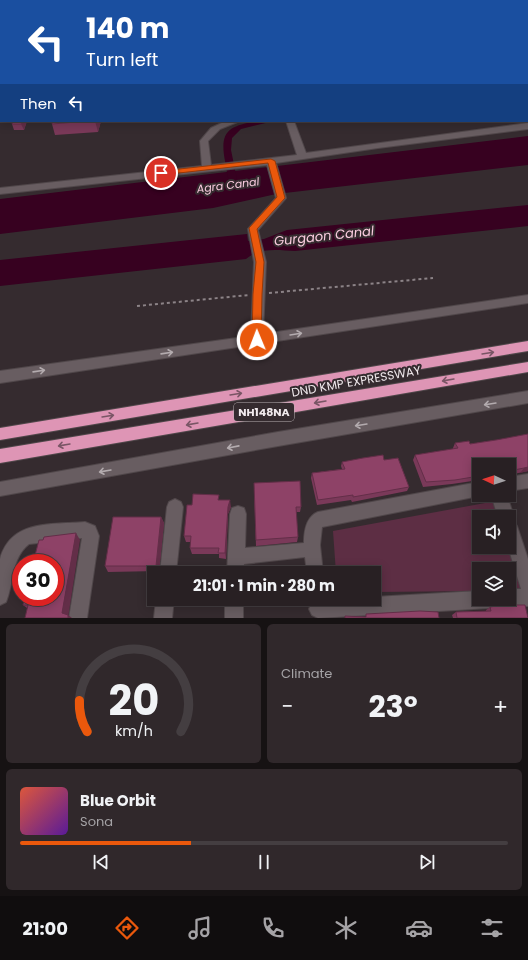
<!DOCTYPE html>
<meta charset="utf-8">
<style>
body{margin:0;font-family:Poppins,sans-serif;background:#30282b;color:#f1f3f6;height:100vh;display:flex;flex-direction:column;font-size:15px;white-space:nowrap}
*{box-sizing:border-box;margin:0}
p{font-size:13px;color:#a5a3a6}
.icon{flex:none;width:22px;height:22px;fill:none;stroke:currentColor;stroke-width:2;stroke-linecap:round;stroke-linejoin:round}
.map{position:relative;height:618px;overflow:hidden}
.details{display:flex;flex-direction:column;gap:6px;padding:6px;background:#161213;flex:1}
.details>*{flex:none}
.top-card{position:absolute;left:0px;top:0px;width:528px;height:122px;box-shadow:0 2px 10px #0003,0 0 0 1px #443e41;background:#1a4fa0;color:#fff;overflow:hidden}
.needle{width:26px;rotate:273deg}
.controls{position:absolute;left:472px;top:458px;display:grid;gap:8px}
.controls a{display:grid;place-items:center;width:44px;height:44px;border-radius:0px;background:#282023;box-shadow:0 2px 10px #0003,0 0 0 1px #443e41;font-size:20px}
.speed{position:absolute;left:12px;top:554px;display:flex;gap:8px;font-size:20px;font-weight:700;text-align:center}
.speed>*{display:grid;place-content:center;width:52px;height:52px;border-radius:50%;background:#282023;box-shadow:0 2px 10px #0003,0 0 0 1px #443e41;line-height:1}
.speed .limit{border:6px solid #d22;background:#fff;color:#111}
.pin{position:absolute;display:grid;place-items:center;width:34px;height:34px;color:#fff;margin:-17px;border:2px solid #fff;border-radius:50%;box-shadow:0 1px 4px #0007}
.me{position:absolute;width:44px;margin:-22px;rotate:359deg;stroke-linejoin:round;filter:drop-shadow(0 0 3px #0008)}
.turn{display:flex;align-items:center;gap:14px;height:84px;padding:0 20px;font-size:18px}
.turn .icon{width:52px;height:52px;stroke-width:2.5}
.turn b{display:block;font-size:28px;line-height:34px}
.then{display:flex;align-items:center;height:38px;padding:0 20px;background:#0003;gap:8px;font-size:15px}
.big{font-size:30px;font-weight:700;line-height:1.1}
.details .card{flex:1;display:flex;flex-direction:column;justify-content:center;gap:6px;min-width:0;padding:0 14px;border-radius:6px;background:#30282b}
.details .dial{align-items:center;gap:0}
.dial svg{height:104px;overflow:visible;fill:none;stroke:#443e41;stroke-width:7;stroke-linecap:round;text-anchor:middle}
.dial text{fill:#f1f3f6;stroke:none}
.song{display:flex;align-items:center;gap:12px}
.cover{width:48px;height:48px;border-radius:6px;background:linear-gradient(135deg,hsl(10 70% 55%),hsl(270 70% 35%))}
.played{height:4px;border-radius:2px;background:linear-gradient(90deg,#ea580c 35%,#443e41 35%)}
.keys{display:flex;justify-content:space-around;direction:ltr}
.heat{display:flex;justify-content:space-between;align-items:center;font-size:22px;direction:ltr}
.details .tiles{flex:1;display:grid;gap:6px;grid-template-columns:1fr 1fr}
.card:last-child{grid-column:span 2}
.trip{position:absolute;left:147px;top:566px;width:234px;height:40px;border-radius:0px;background:#282023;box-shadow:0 2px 10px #0003,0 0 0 1px #443e41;font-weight:700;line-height:40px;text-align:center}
.tab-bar{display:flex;height:64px;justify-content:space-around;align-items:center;background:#100d0e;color:#a5a3a6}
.tab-bar .icon{width:28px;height:28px}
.tab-bar .selected{color:#ea580c}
.tab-bar b{font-size:18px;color:#f1f3f6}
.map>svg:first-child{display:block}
.green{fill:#5d2e44}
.water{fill:#370120}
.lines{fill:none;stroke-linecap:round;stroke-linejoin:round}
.canal{fill:#370120;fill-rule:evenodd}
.minor-casing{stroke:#50474a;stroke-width:2}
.highway-casing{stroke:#50474a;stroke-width:2}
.path{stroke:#8c8387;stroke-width:2;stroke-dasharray:3 3;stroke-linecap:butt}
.minor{fill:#685d61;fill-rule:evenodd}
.highway{fill:#de95b5;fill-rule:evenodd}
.wall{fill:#7a3959}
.shaded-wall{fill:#632e48}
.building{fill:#8e4267;stroke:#632e48}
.oneway{stroke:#b3abae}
.oneway2{stroke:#795565}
.route{fill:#ea580c;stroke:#983908}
.labels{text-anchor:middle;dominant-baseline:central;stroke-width:4;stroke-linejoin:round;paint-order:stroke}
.far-water-label{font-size:11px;font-style:italic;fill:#fbcde0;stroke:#352b2f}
.shield{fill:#352b2f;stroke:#b9b1b4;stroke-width:1}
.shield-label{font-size:11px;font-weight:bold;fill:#f1eaed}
.street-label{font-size:12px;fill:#f1eaed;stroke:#352b2f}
.water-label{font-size:13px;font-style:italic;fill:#fbcde0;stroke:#352b2f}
</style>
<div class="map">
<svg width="528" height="618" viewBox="0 0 528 618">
<rect width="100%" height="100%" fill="#352b2f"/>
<path class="green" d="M496,501L501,517H479V547H509L524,590H509V569H479V591L374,592V573H336L333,531Z"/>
<g class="water">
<path d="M528,136V165L276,194L213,208L0,234V199Z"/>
<path d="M528,205V226L295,251C278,250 260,247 246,259L0,286V260L247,234L248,241L264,239L287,230Z"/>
</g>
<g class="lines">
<g class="canal">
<rect x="527" y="66" width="1" height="4"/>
<path d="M258,121H274L241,129L232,138L231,150L238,184L237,186H231C227,179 227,169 225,161C219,130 230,126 258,121Z"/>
</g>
<g class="minor-casing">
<g id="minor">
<rect x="320" y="0" width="6" height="1"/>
<path d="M439,0H452L453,1H440Z"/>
<path d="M527,9H528L527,14Z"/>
<path d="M226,121H240L220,129L208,141L211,165L297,155L286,121H294L306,153L528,123V129L378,148L276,163L286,198L258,230L266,262L263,334L528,295V303L0,383V371L251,336L254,262L248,229L276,198L267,165L0,194V188L202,166L200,141L211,128Z"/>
<path d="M528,391V403L278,446L0,496V482L278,432Z"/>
<path d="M528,474V488L509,491V477Z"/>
<path d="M479,482V495H483L479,496L322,527L320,545L323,573H307L305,557L244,564L243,573H227L230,514L232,508L238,506L244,508L246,514L245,548L304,543C304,531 306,517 318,512Z"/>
<path d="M491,495H507L514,517L513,520L517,526L528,559V606L509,607L503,604L501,599H509V589H521L508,547H509V517H498Z"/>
<path d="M175,499L181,502L183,507L176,573H160L167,507L169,502Z"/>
<path d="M85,522L95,526L99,536L87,618H69L82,538L29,544C11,558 14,583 6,602L0,605C0,591 0,572 0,559C11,519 52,525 85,522Z"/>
<path d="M479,591V599H500L497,605L491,608L318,618L312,615L309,609L312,603L318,600L374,599V597Z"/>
<path d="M156,599H174L172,618H154Z"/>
<rect x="225" y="599" width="18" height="19"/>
</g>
</g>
<g class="highway-casing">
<g id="highway">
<path d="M528,341V351L0,440V428Z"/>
<path d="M528,362V372L0,463V449Z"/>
</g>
</g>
<g class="path">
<path d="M269,293L433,278"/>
<path d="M137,306L249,295"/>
</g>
<use href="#minor" class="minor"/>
<use href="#highway" class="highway"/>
</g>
<g class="wall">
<path d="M13,121H27L24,130H14L12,124Z"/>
<path d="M53,121H101L98,132L55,135L52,124Z"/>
<path d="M496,440L528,471L509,475V465H479V480L452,484L423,487L413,460L415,455L453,449V448L455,443L470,444Z"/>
<path d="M384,460L409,487L407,491L352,502L351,500L317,505L311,478L312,473L342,469L341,466L342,462Z"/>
<path d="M254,489L301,507L300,512H296L298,537L297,542L256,546Z"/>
<path d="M219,500L231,507L228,514L226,559L219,558V554H192L190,548L191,542H186L184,536L192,505Z"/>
<path d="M161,517L164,523L159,571L108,572L105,566Z"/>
<path d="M80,540L27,608L23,605Z"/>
<path d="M490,607L528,618H453L452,615L456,612L486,611V610Z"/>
</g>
<g class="shaded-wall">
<path d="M23,121H27L24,130L21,124Z"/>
<path d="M95,121H101L98,132Z"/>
<path d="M528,467V471L520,473L524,468Z"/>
<path d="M230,500L231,507L228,514L226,559L225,553L228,507Z"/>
<path d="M161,517L164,523L159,571L156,566Z"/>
<path d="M76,533L80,540L68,618L62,613Z"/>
<path d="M68,615L72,618H68Z"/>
</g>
<g class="building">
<path d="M13,121H23L21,124H12Z"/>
<path d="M53,121H89L52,124Z"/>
<path d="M528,434V467L524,468L509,471V465H479V476L455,480L426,482L415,455L458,448L455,443L469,441L470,444L496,440Z"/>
<path d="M383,455L384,460L398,458L409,487L353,497V495L318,500L312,473L345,469L342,462L363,458Z"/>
<path d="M300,481L301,507H296L298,537L256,540L254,483Z"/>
<path d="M193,494L219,495L218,500H230L228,507L225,553H218L219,548H190L191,536H184L187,505H192Z"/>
<path d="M113,517H161L156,566H105Z"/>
<path d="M76,533L62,613L68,615V618H25L28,605H23L25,597H55V563H33L39,540H43L44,537Z"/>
<path d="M503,601L513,605H525L528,618H457L456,612L491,611L490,607L496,606Z"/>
<path d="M420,611L438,612L439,618H345V616L366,617V614Z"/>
</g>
<defs><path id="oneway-shaft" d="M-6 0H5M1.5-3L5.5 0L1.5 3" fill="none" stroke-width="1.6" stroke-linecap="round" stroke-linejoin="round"/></defs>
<g class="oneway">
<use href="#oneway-shaft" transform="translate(296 334) rotate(-9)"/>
<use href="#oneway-shaft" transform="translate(167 353) rotate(-8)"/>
<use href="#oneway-shaft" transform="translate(39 371) rotate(-8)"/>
<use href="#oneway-shaft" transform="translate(490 404) rotate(171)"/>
<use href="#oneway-shaft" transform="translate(361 425) rotate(171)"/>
<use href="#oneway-shaft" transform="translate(233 447) rotate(169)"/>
<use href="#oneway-shaft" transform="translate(105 471) rotate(170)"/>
</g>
<g class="oneway2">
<use href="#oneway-shaft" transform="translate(488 353) rotate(-9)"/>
<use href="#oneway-shaft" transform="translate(448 380) rotate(170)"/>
<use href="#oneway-shaft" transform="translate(236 394) rotate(-9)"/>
<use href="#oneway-shaft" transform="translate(320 402) rotate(170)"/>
<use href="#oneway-shaft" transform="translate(108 416) rotate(-9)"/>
<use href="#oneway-shaft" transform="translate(192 424) rotate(170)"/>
<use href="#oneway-shaft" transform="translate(64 445) rotate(170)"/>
</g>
<path class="route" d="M271,159L275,161L285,198L257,229L264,262L262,294L261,340L257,344L252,340L253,294L256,262L249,228L277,197L268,163L161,175L157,173L161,171Z"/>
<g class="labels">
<g class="far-water-label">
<text transform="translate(228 185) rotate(-7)">Agra Canal</text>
</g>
<rect class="shield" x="234" y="403" width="60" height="18" rx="3"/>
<g class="shield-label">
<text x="264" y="412">NH148NA</text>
</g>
<g class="street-label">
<text transform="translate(356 381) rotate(-10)">DND KMP EXPRESSWAY</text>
</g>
<g class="water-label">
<text transform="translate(324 236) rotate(-6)">Gurgaon Canal</text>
</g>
</g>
</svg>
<div class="controls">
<a><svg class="needle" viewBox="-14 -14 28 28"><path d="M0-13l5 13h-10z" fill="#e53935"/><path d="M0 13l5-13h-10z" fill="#a5a3a6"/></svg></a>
<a><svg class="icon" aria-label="sound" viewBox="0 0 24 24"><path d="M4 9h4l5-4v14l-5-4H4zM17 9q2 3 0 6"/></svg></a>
<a><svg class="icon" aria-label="layers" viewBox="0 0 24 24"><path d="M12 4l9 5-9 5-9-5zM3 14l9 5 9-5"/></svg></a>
</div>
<div class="speed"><div class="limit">30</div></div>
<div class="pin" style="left:161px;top:173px;background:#d93025"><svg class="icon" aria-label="arrive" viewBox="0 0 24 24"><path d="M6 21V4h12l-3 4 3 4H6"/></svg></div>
<svg class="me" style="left:257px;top:340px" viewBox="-20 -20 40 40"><circle r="17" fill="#ea580c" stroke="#fff" stroke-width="3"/><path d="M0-11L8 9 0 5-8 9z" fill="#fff"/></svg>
<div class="trip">21:01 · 1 min · 280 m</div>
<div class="top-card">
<div class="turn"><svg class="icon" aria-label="left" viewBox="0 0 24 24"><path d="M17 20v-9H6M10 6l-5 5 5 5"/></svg><div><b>140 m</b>Turn left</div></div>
<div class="then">Then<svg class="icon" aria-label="left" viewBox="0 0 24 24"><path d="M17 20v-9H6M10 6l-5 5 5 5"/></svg></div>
</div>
</div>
<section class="details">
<div class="tiles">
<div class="card dial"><svg viewBox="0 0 100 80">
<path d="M14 69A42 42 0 1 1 86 69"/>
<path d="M14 69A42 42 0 0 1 8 45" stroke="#ea580c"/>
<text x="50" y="56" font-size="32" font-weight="700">20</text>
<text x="50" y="72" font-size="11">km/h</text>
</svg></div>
<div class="card"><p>Climate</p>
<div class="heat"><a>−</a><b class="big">23°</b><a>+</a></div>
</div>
<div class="card">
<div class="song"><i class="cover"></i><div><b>Blue Orbit</b><p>Sona</p></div></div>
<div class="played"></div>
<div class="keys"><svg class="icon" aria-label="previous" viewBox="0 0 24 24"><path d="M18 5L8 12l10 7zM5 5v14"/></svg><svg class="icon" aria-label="pause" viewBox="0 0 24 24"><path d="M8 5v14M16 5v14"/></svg><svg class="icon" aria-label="next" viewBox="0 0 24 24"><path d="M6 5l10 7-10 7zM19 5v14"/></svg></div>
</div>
</div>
</section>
<nav class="tab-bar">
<b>21:00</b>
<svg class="icon selected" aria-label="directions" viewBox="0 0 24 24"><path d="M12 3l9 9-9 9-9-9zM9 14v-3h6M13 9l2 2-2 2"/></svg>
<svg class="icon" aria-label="music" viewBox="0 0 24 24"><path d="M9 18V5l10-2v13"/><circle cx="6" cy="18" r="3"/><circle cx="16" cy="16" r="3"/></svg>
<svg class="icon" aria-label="phone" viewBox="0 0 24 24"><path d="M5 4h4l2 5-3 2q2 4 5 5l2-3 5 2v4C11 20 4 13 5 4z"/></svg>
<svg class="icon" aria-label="climate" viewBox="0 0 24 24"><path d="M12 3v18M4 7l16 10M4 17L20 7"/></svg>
<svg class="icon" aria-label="car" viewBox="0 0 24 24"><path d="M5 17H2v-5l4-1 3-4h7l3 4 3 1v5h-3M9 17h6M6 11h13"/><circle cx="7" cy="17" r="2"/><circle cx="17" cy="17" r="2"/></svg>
<svg class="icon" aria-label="filters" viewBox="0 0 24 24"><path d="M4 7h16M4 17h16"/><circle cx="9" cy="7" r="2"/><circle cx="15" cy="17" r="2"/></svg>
</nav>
